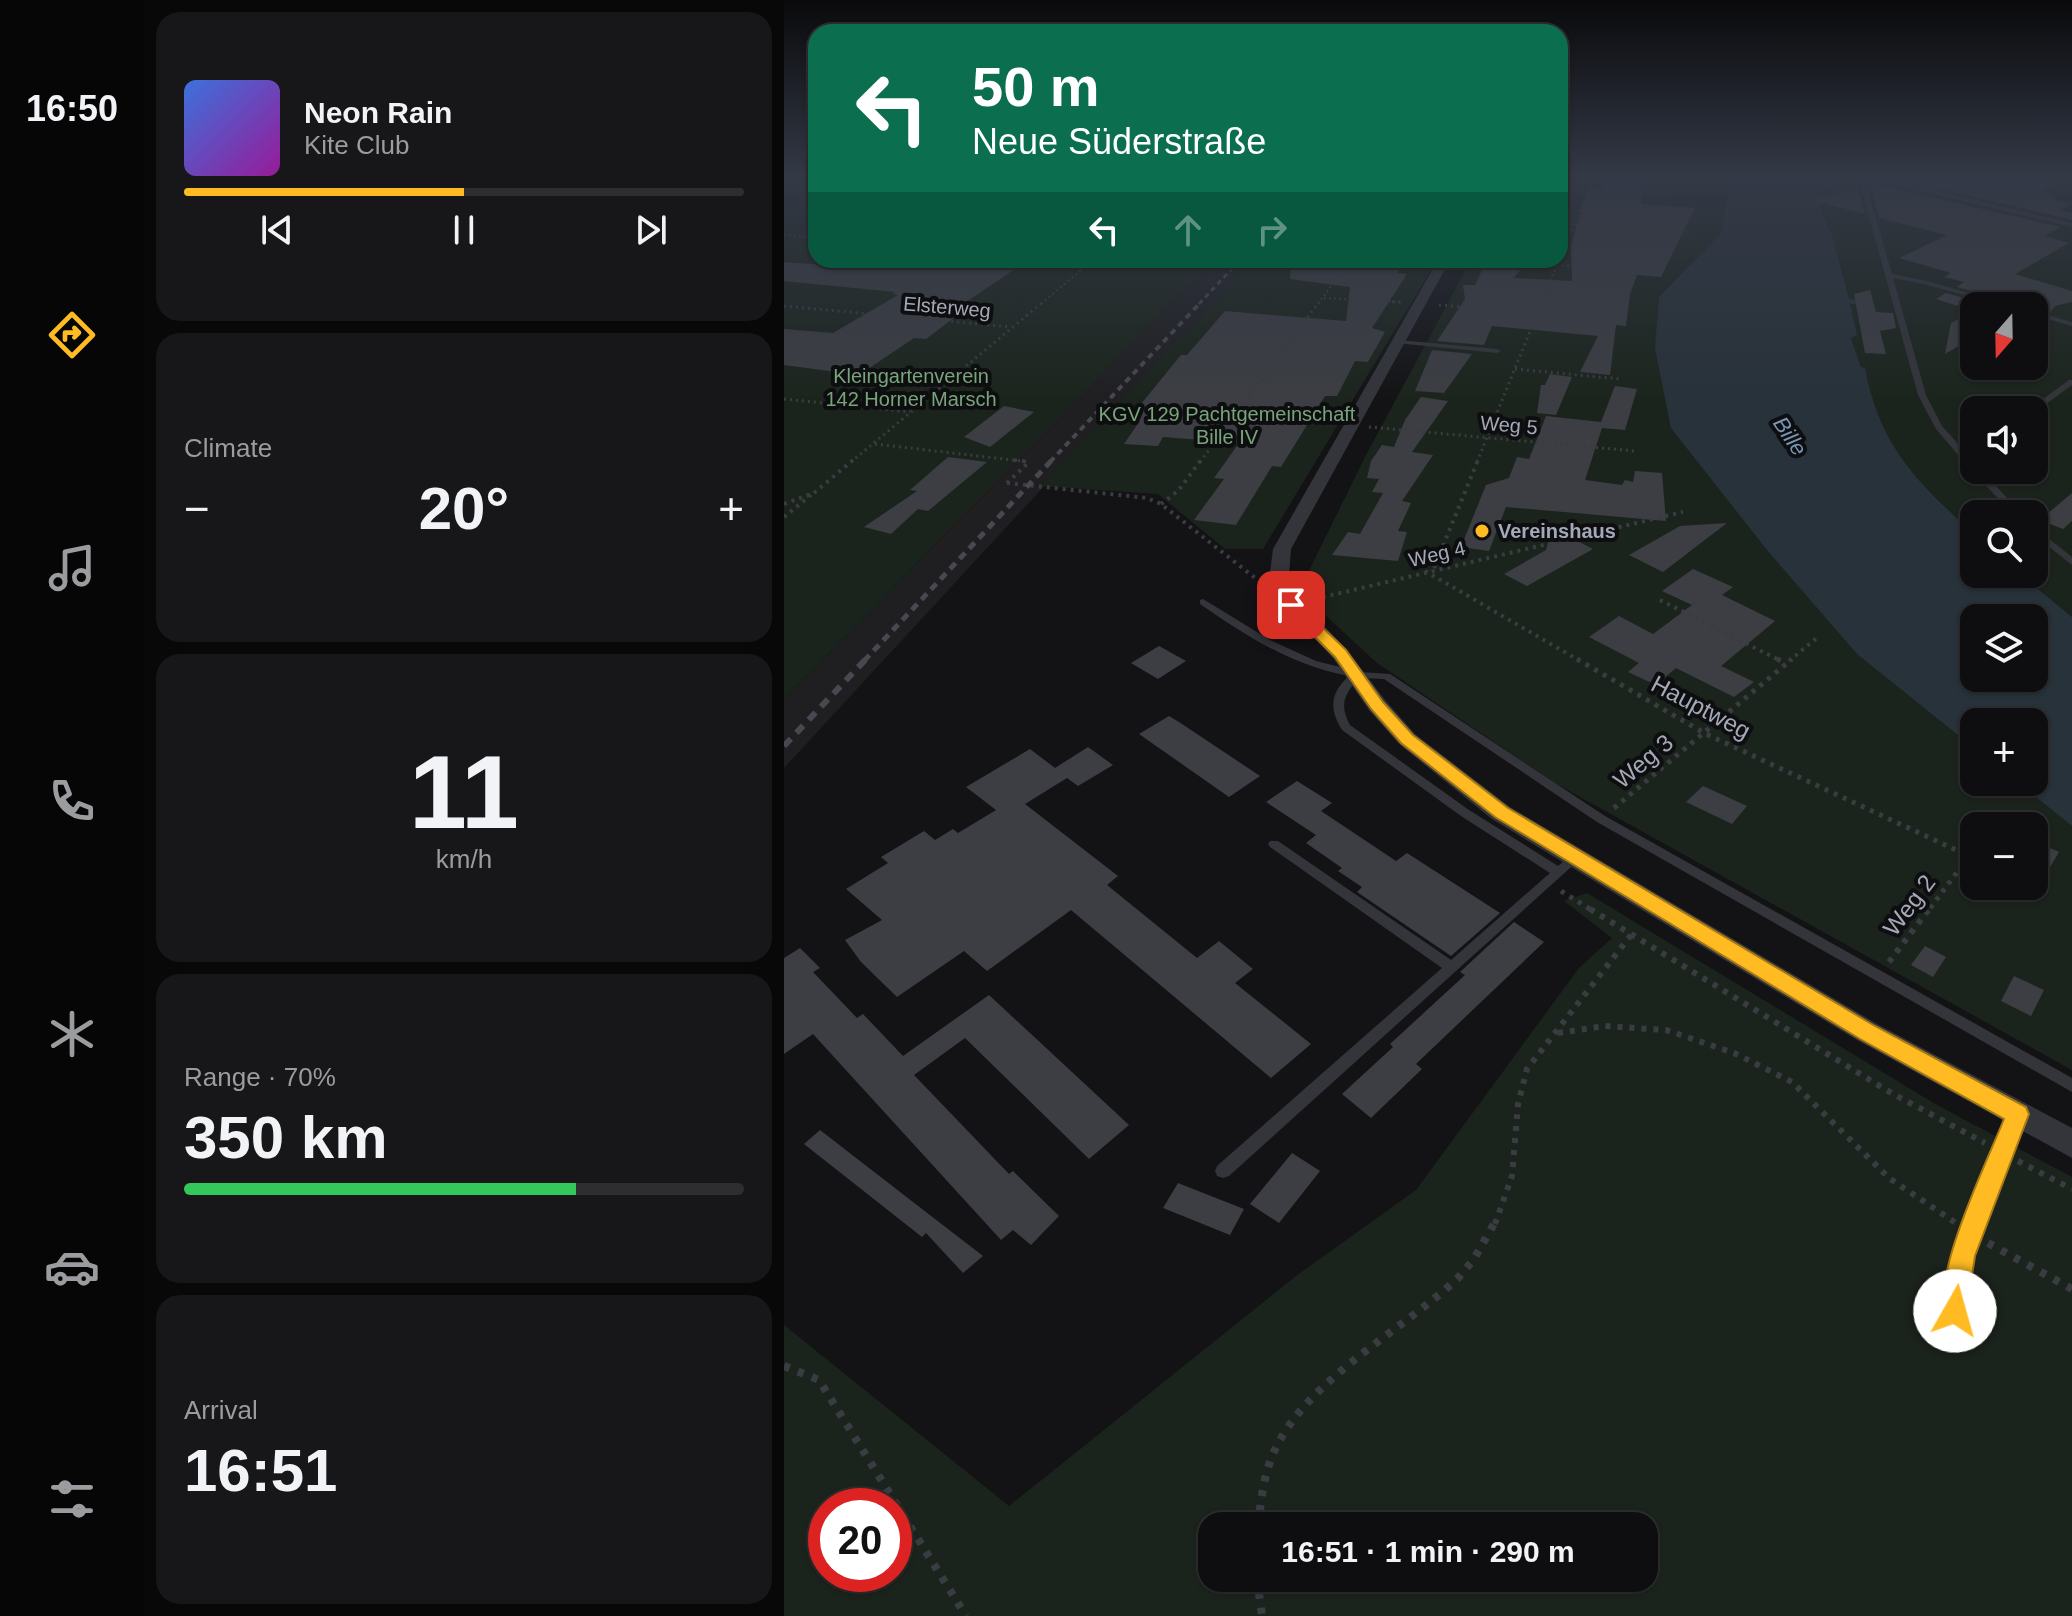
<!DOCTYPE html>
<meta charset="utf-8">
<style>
body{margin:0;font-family:Arial,sans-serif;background:#171719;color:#f1f3f6;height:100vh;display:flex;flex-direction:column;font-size:30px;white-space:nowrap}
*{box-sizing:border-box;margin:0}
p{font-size:26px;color:#9b9c9f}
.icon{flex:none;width:44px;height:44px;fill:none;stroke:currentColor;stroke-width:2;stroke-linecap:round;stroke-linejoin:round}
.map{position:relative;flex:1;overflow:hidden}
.sheet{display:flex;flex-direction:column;gap:12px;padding:12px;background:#080809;width:640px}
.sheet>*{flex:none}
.top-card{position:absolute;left:24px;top:24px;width:760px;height:244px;border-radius:24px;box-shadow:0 2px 6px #0004,0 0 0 2px #2e2e30;background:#0b6e4f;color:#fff;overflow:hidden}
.needle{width:52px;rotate:200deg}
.controls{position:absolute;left:1176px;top:292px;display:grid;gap:16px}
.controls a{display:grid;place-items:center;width:88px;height:88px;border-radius:16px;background:#0e0e10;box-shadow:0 2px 6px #0004,0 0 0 2px #2e2e30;font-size:40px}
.speed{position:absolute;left:24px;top:1488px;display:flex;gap:16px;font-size:40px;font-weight:700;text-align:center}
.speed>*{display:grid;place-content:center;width:104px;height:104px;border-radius:50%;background:#0e0e10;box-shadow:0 2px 6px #0004,0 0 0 2px #2e2e30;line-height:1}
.speed .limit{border:12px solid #d22;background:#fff;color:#111}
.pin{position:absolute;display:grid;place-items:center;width:68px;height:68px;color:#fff;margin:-34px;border-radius:16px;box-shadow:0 4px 12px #0006}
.me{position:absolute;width:88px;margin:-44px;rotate:7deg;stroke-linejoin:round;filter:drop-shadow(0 0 6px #0008)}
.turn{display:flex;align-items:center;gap:28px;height:168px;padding:0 32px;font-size:36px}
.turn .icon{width:104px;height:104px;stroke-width:2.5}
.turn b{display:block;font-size:56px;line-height:68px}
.lanes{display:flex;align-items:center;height:76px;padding:0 32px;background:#0003;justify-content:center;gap:40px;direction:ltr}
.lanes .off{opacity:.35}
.big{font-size:60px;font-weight:700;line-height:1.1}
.sheet .widget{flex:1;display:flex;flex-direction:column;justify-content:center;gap:12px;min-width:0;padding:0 28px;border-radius:24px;background:#171719}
.sheet .dial{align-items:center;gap:0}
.dial b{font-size:104px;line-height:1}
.song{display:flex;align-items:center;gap:24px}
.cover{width:96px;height:96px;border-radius:12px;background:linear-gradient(135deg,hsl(220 70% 55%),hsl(300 70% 35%))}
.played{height:8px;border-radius:4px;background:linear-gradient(90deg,#ffbb21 50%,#2e2e30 50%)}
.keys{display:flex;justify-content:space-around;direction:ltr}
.heat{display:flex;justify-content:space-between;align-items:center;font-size:44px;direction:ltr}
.charge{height:12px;border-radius:6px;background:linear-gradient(90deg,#34c759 70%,#2e2e30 0)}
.trip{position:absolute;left:414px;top:1512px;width:460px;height:80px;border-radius:24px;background:#0e0e10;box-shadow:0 2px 6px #0004,0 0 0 2px #2e2e30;font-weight:700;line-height:80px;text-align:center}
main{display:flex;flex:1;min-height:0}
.dock{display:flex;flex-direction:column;width:144px;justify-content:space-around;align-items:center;background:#060606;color:#9b9c9f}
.dock .icon{width:56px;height:56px}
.dock .active{color:#ffbb21}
.dock b{font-size:36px;color:#f1f3f6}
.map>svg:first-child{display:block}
.built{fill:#1f1f22}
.green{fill:#1b241c;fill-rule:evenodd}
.water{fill:#28323a;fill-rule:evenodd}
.building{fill:#3c3e43}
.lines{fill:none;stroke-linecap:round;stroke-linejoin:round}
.path-far5{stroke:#3a3c42;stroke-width:2;stroke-dasharray:2 3;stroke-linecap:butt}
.path-far4{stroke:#3a3c42;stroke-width:3;stroke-dasharray:2 4;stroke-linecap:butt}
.path-far3{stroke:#3a3c42;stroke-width:4;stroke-dasharray:3 5;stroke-linecap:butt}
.path-far2{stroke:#3a3c42;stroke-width:5;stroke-dasharray:4 6;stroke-linecap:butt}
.path-far1{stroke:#3a3c42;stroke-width:6;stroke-dasharray:5 7;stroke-linecap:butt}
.path{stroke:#3a3c42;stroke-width:8;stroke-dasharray:6 9;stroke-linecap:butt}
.lane{fill:#34353b;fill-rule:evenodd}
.street{fill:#34353b;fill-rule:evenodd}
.rail-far3{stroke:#474950;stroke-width:3;stroke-dasharray:5 4;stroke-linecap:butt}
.rail-far2{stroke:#474950;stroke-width:4;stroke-dasharray:6 5;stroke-linecap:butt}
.rail-far1{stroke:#474950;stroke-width:5;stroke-dasharray:8 6;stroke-linecap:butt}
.rail{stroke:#474950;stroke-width:6;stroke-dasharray:10 8;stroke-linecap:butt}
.route{fill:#ffbb21;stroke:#a67a15;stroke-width:2}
.poi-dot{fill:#ffbb21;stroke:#0e0e10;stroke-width:3}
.labels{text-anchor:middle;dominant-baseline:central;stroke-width:8;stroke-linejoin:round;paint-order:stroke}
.far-street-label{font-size:20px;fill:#a3a9b7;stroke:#0e0e10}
.far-park-label{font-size:20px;fill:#78a47c;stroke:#0e0e10}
.far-poi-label{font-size:20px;font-weight:bold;fill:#a3a9b7;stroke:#0e0e10;text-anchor:start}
.far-water-label{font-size:22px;font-style:italic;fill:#7796b6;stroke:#0e0e10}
.street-label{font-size:24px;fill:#a3a9b7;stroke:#0e0e10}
</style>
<main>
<nav class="dock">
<b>16:50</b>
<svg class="icon active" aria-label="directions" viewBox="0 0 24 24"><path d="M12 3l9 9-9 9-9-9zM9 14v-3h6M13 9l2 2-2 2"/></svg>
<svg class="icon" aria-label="music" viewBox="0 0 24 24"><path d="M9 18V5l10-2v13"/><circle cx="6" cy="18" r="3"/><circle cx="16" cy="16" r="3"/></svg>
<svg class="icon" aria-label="phone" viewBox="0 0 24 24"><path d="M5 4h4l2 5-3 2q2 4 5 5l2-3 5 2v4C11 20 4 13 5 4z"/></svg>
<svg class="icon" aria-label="climate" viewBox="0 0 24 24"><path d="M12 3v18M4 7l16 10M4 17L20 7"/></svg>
<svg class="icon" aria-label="car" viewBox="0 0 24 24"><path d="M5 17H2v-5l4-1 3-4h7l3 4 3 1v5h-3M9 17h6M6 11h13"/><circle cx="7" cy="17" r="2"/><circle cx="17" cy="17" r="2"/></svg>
<svg class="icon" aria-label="filters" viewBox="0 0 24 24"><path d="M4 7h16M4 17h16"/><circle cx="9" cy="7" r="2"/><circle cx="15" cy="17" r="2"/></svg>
</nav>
<section class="sheet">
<div class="widget">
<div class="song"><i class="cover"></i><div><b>Neon Rain</b><p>Kite Club</p></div></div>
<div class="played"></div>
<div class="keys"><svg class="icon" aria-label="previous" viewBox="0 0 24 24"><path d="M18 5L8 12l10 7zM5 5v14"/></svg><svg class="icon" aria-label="pause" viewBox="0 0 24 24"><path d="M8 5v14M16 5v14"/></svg><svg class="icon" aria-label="next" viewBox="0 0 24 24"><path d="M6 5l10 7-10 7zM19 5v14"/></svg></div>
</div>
<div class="widget"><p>Climate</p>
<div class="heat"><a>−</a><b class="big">20°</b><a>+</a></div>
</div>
<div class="widget dial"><b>11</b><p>km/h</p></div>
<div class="widget"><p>Range · 70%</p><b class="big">350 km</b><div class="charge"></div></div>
<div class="widget"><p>Arrival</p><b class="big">16:51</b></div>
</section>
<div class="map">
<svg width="1288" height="1616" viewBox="0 0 1288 1616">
<rect width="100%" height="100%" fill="#131315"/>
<path class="built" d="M432,260H469L0,768V698Z"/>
<g class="green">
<path d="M0,176H32V260H432L0,698Z"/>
<path d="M776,176H949L936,235L875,298L1074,655L1190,748V782H1233L1288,826V1070L771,783L593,663L515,591L582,455L687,260H776ZM1190,826H1250V886H1190Z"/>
<path d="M1038,176H1288V617L1236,574H1250V514H1190V534C1132,480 1097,449 1081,369L1077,368L1067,337L1072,335L1048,235L1036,209L1040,188L1044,187ZM1190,306H1250V366H1190ZM1190,410H1250V470H1190Z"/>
<path d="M469,260H653L479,549H441L374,494L257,486Z"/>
<path d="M803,893L1153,1105L1288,1177V1616H0V1325L225,1506L512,1276L632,1190L795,968L828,938L780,901ZM42,1506H110V1574H42ZM428,1526H860V1578H428Z"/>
</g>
<path class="water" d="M949,176H1038L1044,187L1040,188L1036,209L1048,235L1065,299L1072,300V304H1066L1073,335L1067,338L1077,367L1081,368C1097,449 1132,480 1190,534V574H1236L1288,617V826L1233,782H1250V722H1190V748L1074,655L983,550L887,428L871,348L875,297L936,235ZM1190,618H1250V678H1190Z"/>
<g class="building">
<path d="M1101,176H1283L1257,190L1272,197L1268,199L1288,204L1276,210L1288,213V220Z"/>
<path d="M826,181L858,182L857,204L911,208L877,277L853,275L846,294L842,326L832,325L826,375L796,372L814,336L708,326L700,345L653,341L681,299L679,285H691L699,268H710L715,262L740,265L730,278L788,281L787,246L803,189L819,190Z"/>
<path d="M1093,185L1277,227L1260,236L1285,243L1231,274L1288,291V302L1271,306L1266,313L1250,308V294L1231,303L1173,287L1180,282L1160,277L1167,273L1115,258L1163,235L1095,218L1086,186Z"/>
<path d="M1074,189L1081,214L1026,200Z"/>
<path d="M507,260H624L613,273L623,274L588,328L601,332L584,362L571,361L553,396H541L497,467L488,466L452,525L410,520L440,479L430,478L455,443L379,437L374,446L340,444L355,422L343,421L397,355H403L441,311L562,321L566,287L506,279Z"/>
<path d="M0,262L83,268L93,262L140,268L144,265L194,269L199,266L231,269L179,304L187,305L142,339L130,338L75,375L0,365V329L49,333L114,295L108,294L111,292L0,281Z"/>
<path d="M1086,290L1092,312L1109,313L1112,328L1096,331L1102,354L1081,353L1070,294Z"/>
<path d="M1162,293L1209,306H1190V337L1161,354L1167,323L1189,311L1152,299Z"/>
<path d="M648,350L688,354L660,393L631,391Z"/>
<path d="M766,374L788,377L772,415L753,413L757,385H761Z"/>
<path d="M831,386L853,389L841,430L818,428L801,480L838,485L841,480L849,482L851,471L878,473L882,521L722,507L705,551L677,547L702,485L725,478L733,457L745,459L762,416L817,422Z"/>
<path d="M637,397L664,401L628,452L649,455L618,501L627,503L614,531L623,532L614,561L548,555L564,532L576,534L599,493L588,492L595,479L583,478L587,461L598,445L610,447L621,420Z"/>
<path d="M220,406L250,412L206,447L180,437Z"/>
<path d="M164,457L203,462L144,511L134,509L107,534L80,527L133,491L126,490Z"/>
<path d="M1288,493V521L1279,529L1256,520Z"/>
<path d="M943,523L879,572L845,555L896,526Z"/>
<path d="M768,528L809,549L743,586L720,574L762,550Z"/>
<path d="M909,569L949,587L938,595L991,621L937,666L970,682L950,697L892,668L872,685L844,672L855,663L805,637L835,616L869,634L908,605L878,591Z"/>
<path d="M375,646L402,661L374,679L347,663Z"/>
<path d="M385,716L395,722L476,776L445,797L355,734Z"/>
<path d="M304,747L329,765L294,786L283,778L241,804L334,876L323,885L413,958L435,941L469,969L451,983L527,1044L487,1078L287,910L203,971L180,951L113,997L77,962L61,940L98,920L62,889L104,863L97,857L140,831L151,840L169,829L174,833L212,810L182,787L246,749L271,768Z"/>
<path d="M513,781L548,803L537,811L612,861L623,853L716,913L667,956L573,892L578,887L554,871L558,868L522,843L532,835L482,802Z"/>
<path d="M919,786L963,806L948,824L902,802Z"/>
<path d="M1250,841L1275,852L1250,894Z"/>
<path d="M730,922L760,942L632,1064L638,1069L587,1118L558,1094L609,1047L606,1044L681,975L676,972Z"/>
<path d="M1141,946L1162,957L1149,977L1127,965Z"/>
<path d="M16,948L36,968L29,972L73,1018L79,1014L119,1056L205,995L345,1125L305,1159L181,1038L130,1075L225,1174L229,1171L275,1216L247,1245L229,1230L217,1240L29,1034L0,1054V958Z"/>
<path d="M1230,976L1260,990L1247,1016L1217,1001Z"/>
<path d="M36,1130L129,1202L199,1256L179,1273L142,1233L138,1237L20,1144Z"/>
<path d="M508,1153L536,1171L495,1223L466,1204Z"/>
<path d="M394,1183L460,1209L446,1235L379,1208Z"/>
</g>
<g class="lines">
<g class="path-far5">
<path d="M0,178L32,181"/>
<path d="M805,188L881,193L884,176"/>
<path d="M776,223L906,232"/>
<path d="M0,235L32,238"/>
<path d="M776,258L810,176"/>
<path d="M773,265L828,269"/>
<path d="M540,298L617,302"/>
<path d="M257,304L309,260"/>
<path d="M534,304L566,260"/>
<path d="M757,304L775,260"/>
</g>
<g class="path-far4">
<path d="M608,302H617"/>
<path d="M655,305L844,320"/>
<path d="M0,306L227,327"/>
<path d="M731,369L836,379"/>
<path d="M0,399L126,412"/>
<path d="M450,416L547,424"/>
<path d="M585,427L851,451"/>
<path d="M91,444L246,462"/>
<path d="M67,462L259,302"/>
<path d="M416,462L535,302"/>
<path d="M693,462L758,302"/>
</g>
<g class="path-far3">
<path d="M230,460L246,462"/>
<path d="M223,483L363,498L377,504L475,581"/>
<path d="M223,483L245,462"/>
<path d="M0,504L30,493L69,460"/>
<path d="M377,504L394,491L417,460"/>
<path d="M0,517L27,495"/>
<path d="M650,568L694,460"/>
<path d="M641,571L796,661"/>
<path d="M531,599L899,512"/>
<path d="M876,600L997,661"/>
<path d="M1005,661L1034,637"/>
</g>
<g class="path-far2">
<path d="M793,659L920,733L1185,856L1144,911"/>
<path d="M993,659L1001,663"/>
<path d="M830,808L1008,659"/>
<path d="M777,891L809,911"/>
</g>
<g class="path-far1">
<path d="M806,909L1109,1094L1201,1143"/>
<path d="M1105,962L1145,909"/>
<path d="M774,1033L821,1026L882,1030L950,1053L1008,1082L1105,1178L1172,1223"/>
<path d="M1234,1161L1288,1189"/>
<path d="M711,1224L728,1176L734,1104L743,1069L847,935"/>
</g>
<g class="path">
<path d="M1204,1243L1288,1289"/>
<path d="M0,1366L35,1380L182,1616"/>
<path d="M474,1526C477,1501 479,1478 489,1454C521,1380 617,1332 674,1278L690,1259L711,1222"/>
<path d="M473,1578L478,1616"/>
</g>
<g class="lane">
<path d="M1074,176L1108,180L1288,223V227L1108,184L1081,180L1108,274L1143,281L1230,306H1220L1140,284L1109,278L1142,395L1158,426L1175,445L1190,443V447L1178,449L1190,463V470H1197L1238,514H1229L1187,470L1152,429L1134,395Z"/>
<path d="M1250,311L1288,322V326L1250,315Z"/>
<path d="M614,340L713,349L717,351L713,353L612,343L610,342Z"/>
<path d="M1285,380H1288V385L1251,412L1244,410Z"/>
<path d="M1250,527L1288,557V565L1250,535Z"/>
<path d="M419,599L486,640L532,661L576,672L606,674L821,816L1288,1078V1092L813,822L600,679L576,678C560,693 555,705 566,725L685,810L774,866L786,856H794L796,859L445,1176L439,1178L433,1176L431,1171L433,1166L658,968L486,847L484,844L486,841H494L667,960L766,873L677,816L558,730C545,709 546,693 565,676C509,666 462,636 416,604V600Z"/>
<path d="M1234,1107L1239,1109L1242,1114L1186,1256L1180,1311L1177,1317L1171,1320L1165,1317L1162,1311L1170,1256L1226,1114L1229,1109Z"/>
</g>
<path class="street" d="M654,260H666L507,549L504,588L563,650L601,700L631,734L726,807L1093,1024L1288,1128V1158L1073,1040L708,819L615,744L585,710L549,658L487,593L484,589L489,549Z"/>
<path class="rail-far3" d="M415,304L456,260"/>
<path class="rail-far2" d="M266,462L417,302"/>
<path class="rail-far1" d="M80,661L268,460"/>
<path class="rail" d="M0,746L82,659"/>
</g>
<linearGradient id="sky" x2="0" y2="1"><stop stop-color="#0a0a0c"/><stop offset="0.44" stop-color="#333946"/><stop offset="1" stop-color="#333946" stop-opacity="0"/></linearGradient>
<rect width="1288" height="402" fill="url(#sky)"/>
<path class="route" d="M507,600L512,602L562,650L599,702L629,735L724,808L1091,1026L1242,1107L1245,1114L1191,1256L1181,1321L1171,1324L1162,1321C1145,1279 1203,1162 1220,1119L1076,1039L711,817L617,743L587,709L551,657L502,608V602Z"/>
<circle class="poi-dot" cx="698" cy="531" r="8"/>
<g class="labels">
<g class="far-street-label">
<text transform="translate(163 307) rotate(5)">Elsterweg</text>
<text transform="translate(725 425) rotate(5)">Weg 5</text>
<text transform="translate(653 554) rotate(-13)">Weg 4</text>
</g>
<g class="far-park-label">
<text x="127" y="376">Kleingartenverein<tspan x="127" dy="23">142 Horner Marsch</tspan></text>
<text x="443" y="414">KGV 129 Pachtgemeinschaft<tspan x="443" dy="23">Bille IV</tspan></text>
</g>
<g class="far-poi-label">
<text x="714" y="531">Vereinshaus</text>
</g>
<g class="far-water-label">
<text transform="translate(1006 436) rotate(56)">Bille</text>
</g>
<g class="street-label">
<text transform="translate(917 707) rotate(28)">Hauptweg</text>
<text transform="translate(859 761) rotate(-40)">Weg 3</text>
<text transform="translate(1125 905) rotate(-53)">Weg 2</text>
</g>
</g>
</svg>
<div class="controls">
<a><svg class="needle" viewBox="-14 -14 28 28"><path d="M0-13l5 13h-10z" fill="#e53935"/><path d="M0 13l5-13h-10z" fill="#9b9c9f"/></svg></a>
<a><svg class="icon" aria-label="sound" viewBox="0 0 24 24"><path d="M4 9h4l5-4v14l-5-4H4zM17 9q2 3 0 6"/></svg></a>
<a><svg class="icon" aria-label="search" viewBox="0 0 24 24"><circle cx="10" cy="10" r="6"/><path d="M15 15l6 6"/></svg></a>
<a><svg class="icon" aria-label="layers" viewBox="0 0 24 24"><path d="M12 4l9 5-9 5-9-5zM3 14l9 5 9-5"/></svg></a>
<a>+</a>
<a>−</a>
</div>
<div class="speed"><div class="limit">20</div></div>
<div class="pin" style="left:507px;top:605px;background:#d93025"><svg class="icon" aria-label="arrive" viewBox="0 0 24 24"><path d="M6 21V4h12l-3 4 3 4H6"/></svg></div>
<svg class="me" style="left:1171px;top:1311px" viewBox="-20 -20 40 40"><circle r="19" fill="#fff"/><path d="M0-13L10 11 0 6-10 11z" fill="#ffbb21"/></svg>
<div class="trip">16:51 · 1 min · 290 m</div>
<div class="top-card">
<div class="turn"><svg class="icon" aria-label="left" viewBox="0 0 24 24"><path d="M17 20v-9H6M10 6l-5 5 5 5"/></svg><div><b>50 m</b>Neue Süderstraße</div></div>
<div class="lanes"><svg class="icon" aria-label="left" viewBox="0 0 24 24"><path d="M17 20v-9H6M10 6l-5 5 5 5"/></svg><svg class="icon off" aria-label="ahead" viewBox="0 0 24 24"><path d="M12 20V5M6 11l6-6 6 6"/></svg><svg class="icon off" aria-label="right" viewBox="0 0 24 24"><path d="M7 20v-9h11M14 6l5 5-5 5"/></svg></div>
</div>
</div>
</main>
